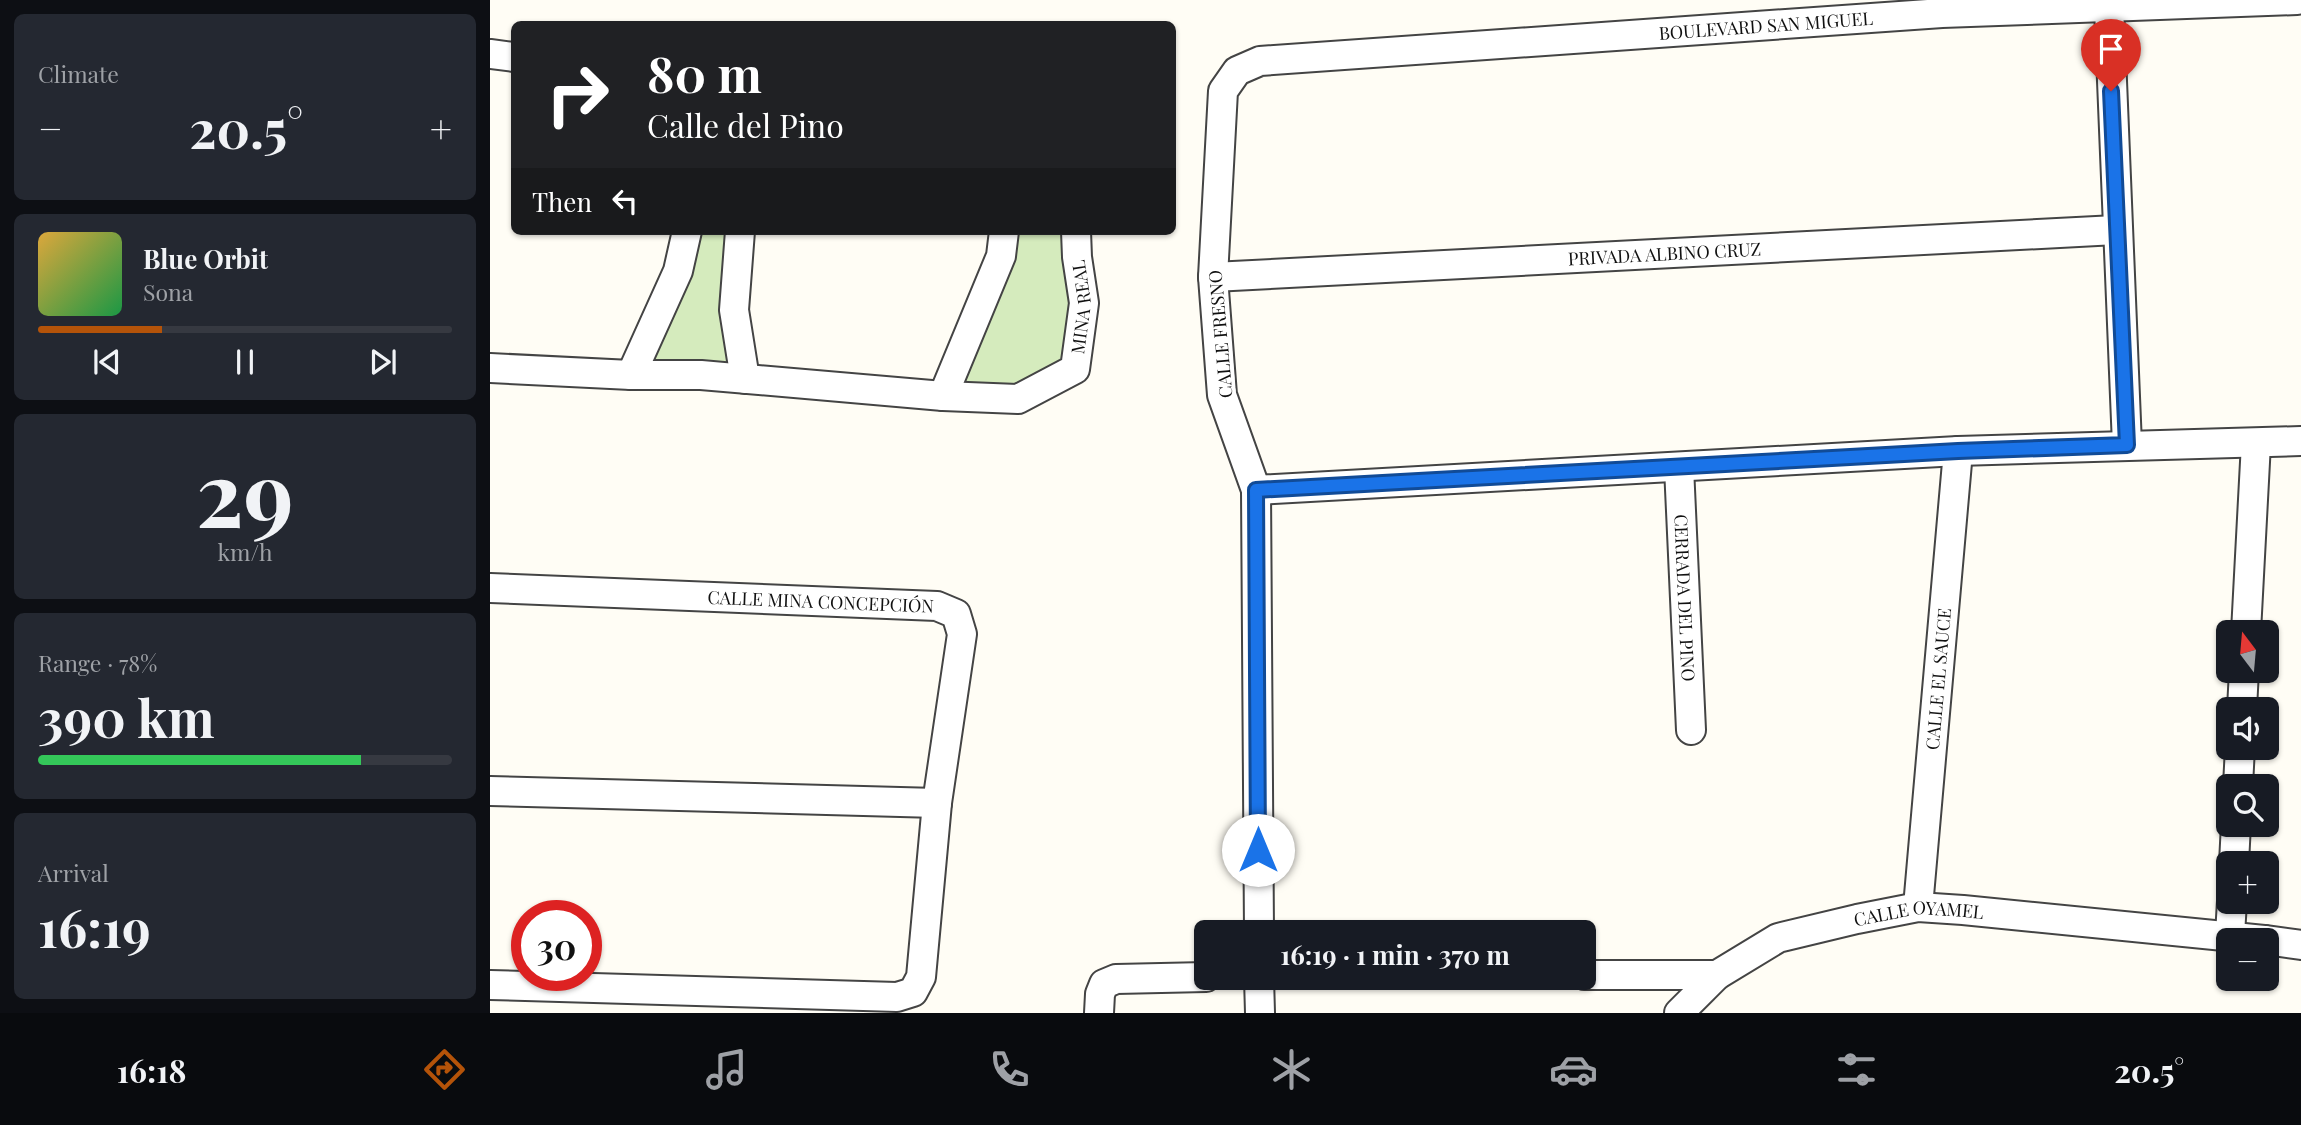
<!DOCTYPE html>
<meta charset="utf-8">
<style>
body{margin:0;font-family:"Playfair Display",serif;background:#242831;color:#f1f3f6;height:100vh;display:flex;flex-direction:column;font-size:26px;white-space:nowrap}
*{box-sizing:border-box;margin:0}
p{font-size:23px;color:#9ea1a6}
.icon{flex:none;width:38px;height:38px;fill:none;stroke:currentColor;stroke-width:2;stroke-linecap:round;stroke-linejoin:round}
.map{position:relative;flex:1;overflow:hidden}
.panel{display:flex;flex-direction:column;gap:14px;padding:14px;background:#0d0f14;width:490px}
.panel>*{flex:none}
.top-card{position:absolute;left:21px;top:21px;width:665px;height:214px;border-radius:10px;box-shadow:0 2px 5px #0004;background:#202124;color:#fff;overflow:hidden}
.needle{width:46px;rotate:344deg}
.buttons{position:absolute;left:1726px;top:620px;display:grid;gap:14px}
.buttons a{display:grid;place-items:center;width:63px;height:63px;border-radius:10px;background:#171b24;box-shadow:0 2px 5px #0004;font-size:35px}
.speed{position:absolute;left:21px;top:900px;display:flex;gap:14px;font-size:35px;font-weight:700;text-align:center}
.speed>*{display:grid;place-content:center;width:91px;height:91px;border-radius:50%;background:#171b24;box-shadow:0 2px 5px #0004;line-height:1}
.speed .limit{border:10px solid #d22;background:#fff;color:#111}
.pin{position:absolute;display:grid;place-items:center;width:60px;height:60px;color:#fff;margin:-72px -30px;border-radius:50% 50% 50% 0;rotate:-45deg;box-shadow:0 0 7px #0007}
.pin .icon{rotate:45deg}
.me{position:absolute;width:77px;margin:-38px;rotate:0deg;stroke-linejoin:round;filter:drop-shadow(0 0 5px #0008)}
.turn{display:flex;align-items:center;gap:24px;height:147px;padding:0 21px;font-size:32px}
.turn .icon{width:91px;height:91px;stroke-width:2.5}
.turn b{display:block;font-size:49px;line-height:60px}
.then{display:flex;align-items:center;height:66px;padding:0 21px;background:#0003;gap:14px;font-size:26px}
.big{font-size:52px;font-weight:700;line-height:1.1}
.panel .card{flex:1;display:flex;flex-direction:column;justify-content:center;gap:10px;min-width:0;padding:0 24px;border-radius:10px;background:#242831}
.panel .dial{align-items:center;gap:0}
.dial b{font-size:91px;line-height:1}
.song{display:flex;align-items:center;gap:21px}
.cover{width:84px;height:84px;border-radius:10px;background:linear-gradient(135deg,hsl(40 70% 55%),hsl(140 70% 35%))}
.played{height:7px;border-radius:4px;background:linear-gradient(90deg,#b45309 30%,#363941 30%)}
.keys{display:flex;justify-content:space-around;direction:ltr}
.heat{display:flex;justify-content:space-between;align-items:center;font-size:38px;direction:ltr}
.charge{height:10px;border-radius:5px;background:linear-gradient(90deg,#34c759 78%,#363941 0)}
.trip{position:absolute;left:704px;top:920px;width:402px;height:70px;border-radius:10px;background:#171b24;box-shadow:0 2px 5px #0004;font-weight:700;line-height:70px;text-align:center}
.tabs{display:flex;height:112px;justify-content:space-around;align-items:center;background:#090b0e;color:#9ea1a6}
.tabs .icon{width:49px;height:49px}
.tabs .selected{color:#b45309}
.tabs b{font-size:32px;color:#f1f3f6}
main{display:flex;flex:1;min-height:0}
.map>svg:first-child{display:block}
.green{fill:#d5ebbd}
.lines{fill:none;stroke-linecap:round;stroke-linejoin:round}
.minor-casing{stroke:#444;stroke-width:32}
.minor{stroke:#fff;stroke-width:28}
.route-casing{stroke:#114b97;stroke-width:18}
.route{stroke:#1a73e8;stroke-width:12}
.labels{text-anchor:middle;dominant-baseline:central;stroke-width:7;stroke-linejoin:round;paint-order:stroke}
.street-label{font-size:18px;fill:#111;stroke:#fff}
</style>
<main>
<section class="panel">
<div class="card"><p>Climate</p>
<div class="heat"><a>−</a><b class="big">20.5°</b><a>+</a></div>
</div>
<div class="card">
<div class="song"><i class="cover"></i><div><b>Blue Orbit</b><p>Sona</p></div></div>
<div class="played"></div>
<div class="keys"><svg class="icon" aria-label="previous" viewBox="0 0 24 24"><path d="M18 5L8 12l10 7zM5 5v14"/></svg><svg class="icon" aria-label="pause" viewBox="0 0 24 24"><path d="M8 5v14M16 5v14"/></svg><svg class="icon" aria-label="next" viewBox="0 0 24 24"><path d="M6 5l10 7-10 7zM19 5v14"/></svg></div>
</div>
<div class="card dial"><b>29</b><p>km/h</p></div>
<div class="card"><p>Range · 78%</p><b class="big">390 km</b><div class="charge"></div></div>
<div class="card"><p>Arrival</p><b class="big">16:19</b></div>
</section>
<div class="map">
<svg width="1811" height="1013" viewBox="0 0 1811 1013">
<rect width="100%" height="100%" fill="#fffdf5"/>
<g class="green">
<path d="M197,231H250L255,379L141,375Z"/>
<path d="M514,231H586L585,369L528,399L466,397Z"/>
</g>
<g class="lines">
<g class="minor-casing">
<g id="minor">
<path d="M1619,8L1637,445"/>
<path d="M0,54L24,57"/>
<path d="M250,231L244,310L255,379"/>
<path id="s1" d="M723,277L1626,230"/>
<path id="s2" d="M0,368L141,375H211L453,396L528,399L585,369L594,303L587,257L586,231"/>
<path d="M141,375L188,271L197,231"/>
<path d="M453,396L511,256L514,231"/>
<path id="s3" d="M1189,467L1201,730"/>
<path d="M766,490L1468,451L1811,441"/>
<path id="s4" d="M0,588L447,606L466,614L472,634L447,803L431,977L423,992L407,997L0,985"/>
<path d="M1756,632L1766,443"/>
<path d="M1752,709L1754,670"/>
<path d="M1748,786L1750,747"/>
<path d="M0,791L447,803"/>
<path d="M1744,863L1746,824"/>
<path id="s5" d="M1428,907L1468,451"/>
<path id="s6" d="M769,933L766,490L732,395L723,277L733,91L747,71L770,61L1452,13L1807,0"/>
<path d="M1740,935L1742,901"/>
<path d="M1776,940L1811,945"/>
<path id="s7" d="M1094,975H1227L1288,938L1367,919L1428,907L1473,910L1774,940"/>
<path d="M769,978L770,1013"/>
<path d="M609,1013L610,994L614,984L626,979L716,977"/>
<path d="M1189,1013L1227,975"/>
</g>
</g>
<use href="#minor" class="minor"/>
</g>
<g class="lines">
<g class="route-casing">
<path id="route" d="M768,850L766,490L1468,451L1637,445L1621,91"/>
</g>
<use href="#route" class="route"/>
</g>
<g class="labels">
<g class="street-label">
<text stroke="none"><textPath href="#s6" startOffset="1405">BOULEVARD SAN MIGUEL</textPath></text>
<text stroke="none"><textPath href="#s1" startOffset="452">PRIVADA ALBINO CRUZ</textPath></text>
<text stroke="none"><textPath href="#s2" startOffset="656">MINA REAL</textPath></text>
<text transform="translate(730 334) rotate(-95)">CALLE FRESNO</text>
<text stroke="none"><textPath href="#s3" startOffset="131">CERRADA DEL PINO</textPath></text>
<text stroke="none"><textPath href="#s4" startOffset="331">CALLE MINA CONCEPCIÓN</textPath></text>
<text stroke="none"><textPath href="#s5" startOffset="229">CALLE EL SAUCE</textPath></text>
<text stroke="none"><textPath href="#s7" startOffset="348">CALLE OYAMEL</textPath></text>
</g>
</g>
</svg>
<div class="buttons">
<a><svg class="needle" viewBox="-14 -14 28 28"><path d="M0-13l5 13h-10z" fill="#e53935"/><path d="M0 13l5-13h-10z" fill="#9ea1a6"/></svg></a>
<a><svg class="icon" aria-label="sound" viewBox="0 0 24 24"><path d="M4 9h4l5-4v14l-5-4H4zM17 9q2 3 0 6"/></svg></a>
<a><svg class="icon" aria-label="search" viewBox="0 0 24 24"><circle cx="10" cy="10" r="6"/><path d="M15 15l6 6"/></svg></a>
<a>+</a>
<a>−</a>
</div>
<div class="speed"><div class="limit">30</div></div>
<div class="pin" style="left:1621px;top:91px;background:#d93025"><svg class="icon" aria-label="arrive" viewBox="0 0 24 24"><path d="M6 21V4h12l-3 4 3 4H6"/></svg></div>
<svg class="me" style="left:768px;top:850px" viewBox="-20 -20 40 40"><circle r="19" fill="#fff"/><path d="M0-13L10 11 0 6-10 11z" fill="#1a73e8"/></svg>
<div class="trip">16:19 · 1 min · 370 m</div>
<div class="top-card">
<div class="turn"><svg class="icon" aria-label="right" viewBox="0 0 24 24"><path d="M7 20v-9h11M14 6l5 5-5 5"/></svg><div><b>80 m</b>Calle del Pino</div></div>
<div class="then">Then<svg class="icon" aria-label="left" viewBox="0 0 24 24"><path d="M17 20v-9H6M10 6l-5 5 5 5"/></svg></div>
</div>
</div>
</main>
<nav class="tabs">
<b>16:18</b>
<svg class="icon selected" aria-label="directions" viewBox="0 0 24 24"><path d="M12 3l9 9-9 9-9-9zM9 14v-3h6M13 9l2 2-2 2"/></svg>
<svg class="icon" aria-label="music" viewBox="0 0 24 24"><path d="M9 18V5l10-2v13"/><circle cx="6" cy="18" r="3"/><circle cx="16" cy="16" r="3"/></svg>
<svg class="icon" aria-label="phone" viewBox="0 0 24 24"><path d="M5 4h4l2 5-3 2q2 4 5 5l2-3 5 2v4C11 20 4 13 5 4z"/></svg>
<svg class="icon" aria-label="climate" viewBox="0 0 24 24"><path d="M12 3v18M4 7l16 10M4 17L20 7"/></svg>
<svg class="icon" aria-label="car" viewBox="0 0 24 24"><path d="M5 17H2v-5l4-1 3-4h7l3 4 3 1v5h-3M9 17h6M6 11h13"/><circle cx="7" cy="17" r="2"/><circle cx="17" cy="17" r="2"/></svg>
<svg class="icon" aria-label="filters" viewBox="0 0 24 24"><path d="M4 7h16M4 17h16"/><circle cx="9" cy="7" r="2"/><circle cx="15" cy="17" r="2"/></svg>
<b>20.5°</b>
</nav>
